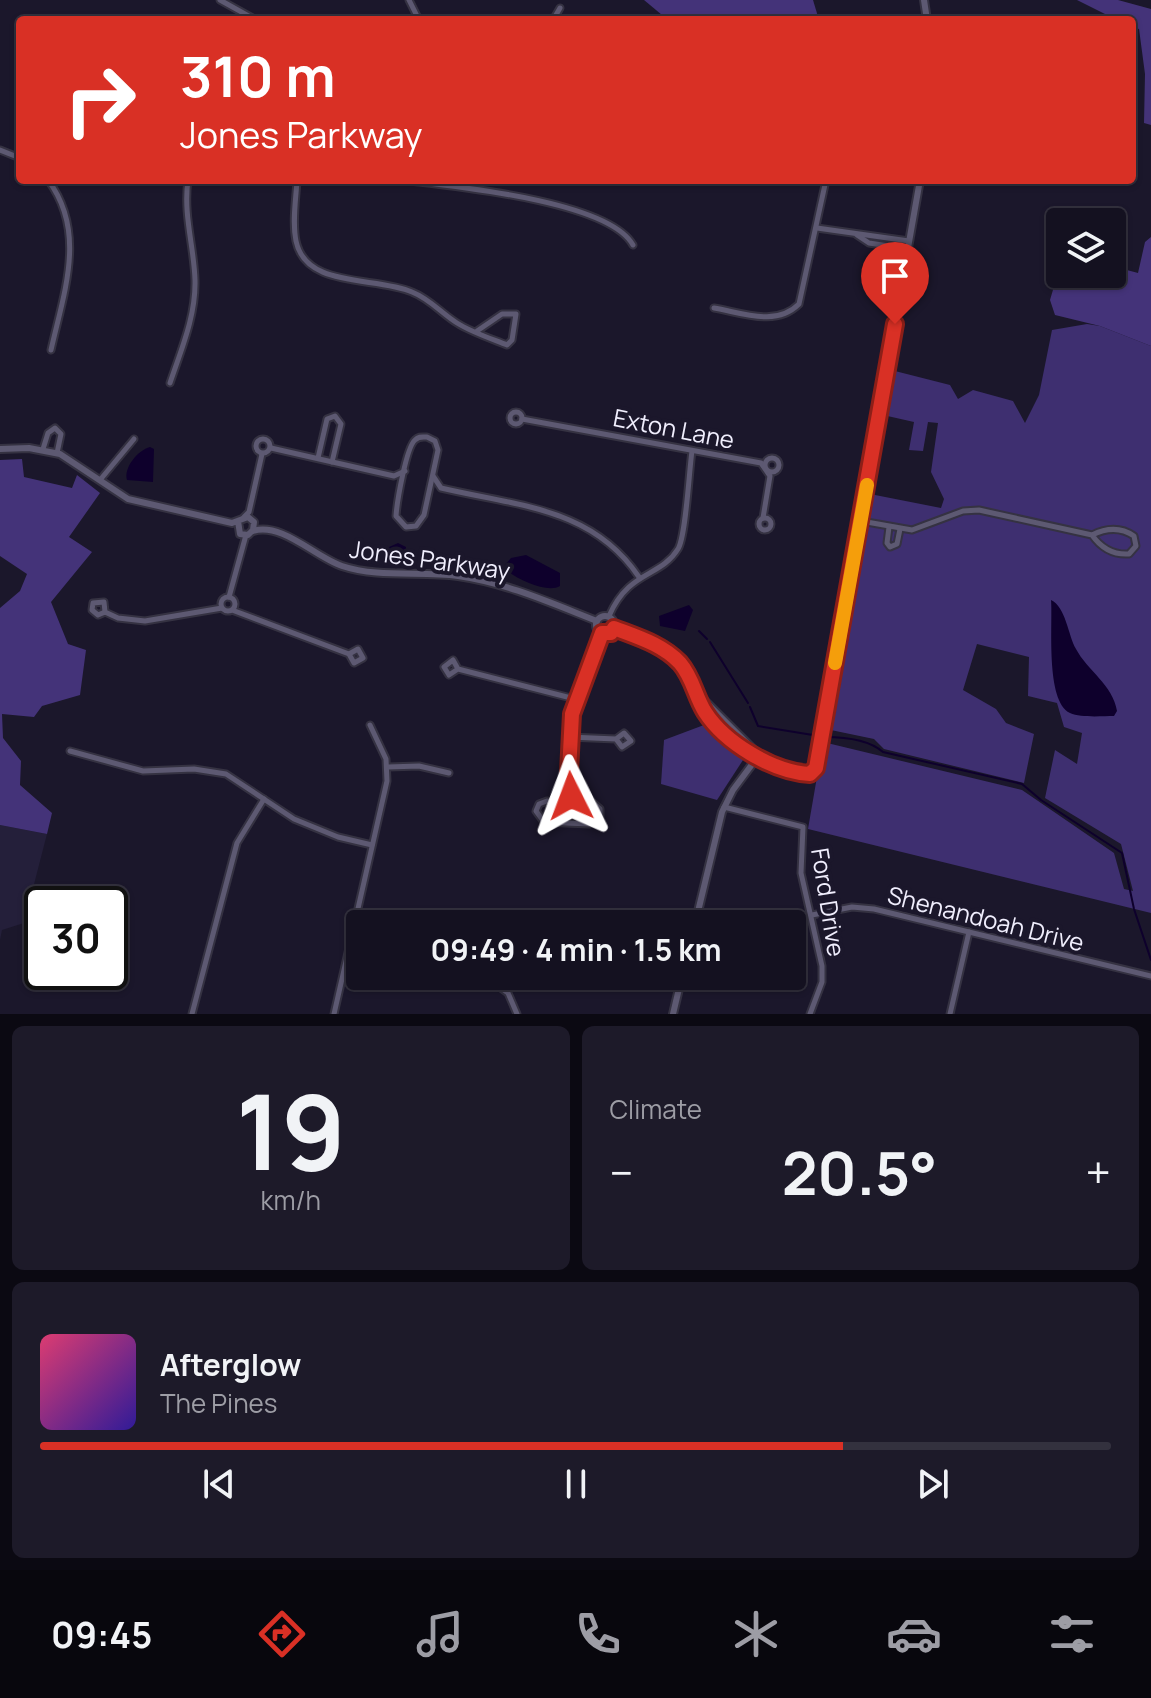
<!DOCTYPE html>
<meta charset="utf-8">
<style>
body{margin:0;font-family:Manrope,sans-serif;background:#1d1a29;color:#f1f3f6;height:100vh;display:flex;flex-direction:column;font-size:30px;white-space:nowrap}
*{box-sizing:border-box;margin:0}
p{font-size:26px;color:#9d9da5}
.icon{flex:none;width:44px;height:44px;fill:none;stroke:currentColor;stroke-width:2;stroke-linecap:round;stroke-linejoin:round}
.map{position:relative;height:1014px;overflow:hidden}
.drawer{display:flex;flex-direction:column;gap:12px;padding:12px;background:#0b0912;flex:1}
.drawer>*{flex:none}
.guide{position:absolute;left:16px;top:16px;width:1120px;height:168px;border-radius:8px;box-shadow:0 2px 6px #0004,0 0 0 2px #33313e;background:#d93025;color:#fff;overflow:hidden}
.buttons{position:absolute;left:1046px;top:208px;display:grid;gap:16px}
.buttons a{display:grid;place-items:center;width:80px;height:80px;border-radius:8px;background:#141120;box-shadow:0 2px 6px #0004,0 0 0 2px #33313e;font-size:40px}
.speed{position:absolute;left:24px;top:886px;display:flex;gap:16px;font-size:40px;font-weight:700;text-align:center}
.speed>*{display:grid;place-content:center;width:104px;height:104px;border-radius:50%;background:#141120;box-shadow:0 2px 6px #0004,0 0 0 2px #33313e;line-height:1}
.speed .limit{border:4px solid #111;border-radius:12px;background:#fff;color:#111}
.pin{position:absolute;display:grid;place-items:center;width:68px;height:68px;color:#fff;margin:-82px -34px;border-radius:50% 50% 50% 0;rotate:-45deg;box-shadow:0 0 8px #0007}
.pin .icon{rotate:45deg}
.me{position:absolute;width:88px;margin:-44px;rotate:357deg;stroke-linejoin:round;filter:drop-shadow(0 0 6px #0008)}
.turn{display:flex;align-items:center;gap:28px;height:168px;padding:0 32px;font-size:36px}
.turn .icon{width:104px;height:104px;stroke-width:2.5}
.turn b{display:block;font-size:56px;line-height:68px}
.big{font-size:60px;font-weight:700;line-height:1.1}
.drawer .tile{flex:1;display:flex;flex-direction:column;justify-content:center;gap:12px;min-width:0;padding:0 28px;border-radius:12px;background:#1d1a29}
.drawer .dial{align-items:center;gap:0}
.dial b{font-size:104px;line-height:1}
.song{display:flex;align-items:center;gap:24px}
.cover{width:96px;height:96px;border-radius:12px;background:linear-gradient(135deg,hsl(340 70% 55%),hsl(250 70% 35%))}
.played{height:8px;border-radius:4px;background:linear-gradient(90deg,#d93025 75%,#33313e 75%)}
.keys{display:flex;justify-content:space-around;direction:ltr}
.heat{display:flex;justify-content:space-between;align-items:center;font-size:44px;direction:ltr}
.drawer .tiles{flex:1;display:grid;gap:12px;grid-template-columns:1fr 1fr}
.tile:last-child{grid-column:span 2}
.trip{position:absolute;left:346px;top:910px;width:460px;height:80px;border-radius:8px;background:#141120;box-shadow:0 2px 6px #0004,0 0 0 2px #33313e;font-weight:700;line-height:80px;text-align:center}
.dock{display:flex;height:128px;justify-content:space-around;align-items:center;background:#08070d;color:#9d9da5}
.dock .icon{width:56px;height:56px}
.dock .current{color:#d93025}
.dock b{font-size:36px;color:#f1f3f6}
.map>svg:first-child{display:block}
.built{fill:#241f3a}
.green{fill:#3e2f70}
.forest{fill:#443379}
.water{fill:#0e002c}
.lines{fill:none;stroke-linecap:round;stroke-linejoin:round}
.stream{stroke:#0e002c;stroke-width:2}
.minor-casing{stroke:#353242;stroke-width:9}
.tertiary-casing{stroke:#353242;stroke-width:10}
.minor{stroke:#5d5972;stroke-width:5}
.tertiary{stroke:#5d5972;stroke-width:6}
.route-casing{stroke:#8d1f18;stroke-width:20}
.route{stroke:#d93025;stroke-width:14}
.slow{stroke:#f59e0b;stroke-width:14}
.labels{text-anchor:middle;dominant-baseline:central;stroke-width:8;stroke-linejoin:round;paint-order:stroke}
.street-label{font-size:24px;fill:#f0eefd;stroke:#1b172b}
</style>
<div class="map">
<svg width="1151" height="1014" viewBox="0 0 1151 1014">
<rect width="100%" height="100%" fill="#1b172b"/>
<path class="built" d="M0,825L47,834L24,923L2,930L0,940Z"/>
<g class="green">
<path d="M1087,324L1100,326L1151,346V913L808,829L823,742L1022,790L1114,853L1124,889L1133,891L1121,844L1045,798L1055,750L1077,764L1082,733L1064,727L1057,703L1028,696L1029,657L977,644L963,690L996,709L1006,723L1034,734L1024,783L884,749L874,739L826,729L870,494L941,508L944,499L931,472L938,423L928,422L923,451L909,450L914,422L883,415L891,370L950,385L958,399L973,390L1013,401L1025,423L1039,395L1052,330Z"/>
<path d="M704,725L743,760L717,800L661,784L664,740Z"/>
</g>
<g class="forest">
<path d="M644,0H813L819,20H668Z"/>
<path d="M1077,0H1118L1151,9V125L1144,123L1145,74L1139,29L1132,27V20H1117Z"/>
<path d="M1151,237V346L1100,326L1055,315L1050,300L1060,266V274H1112V266L1138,273L1145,242Z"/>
<path d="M22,459L24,477L72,488L77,475L100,493L69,537L92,552L51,602L68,644L86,650L80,695L42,706L34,717L2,714L3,738L21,761L20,785L52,813L47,834L0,825V608L20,591L27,574L0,556V460Z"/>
</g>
<g class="water">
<path d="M150,447L154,449L153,482L127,480C123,468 138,450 150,447Z"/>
<path d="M398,543L406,547V555L398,563H379L369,556Z"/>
<path d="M526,555L560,573V586C547,594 513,578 503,567L511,558Z"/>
<path d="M1051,600C1066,607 1068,635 1076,649C1087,670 1113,685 1117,711L1114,716C1102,716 1081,718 1070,713C1045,701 1053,623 1051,600Z"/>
<path d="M689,605L693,610L685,631L660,626L659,616Z"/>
</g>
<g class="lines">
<g class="stream">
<path d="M699,631L707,639"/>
<path d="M710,642L748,703"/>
<path d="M750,707L758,726L819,736"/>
<path d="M825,737C844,737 868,739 883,752L1022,784L1041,800L1122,853L1134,909L1151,960"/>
</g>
<g class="minor-casing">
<g id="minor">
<path d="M220,0L256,20"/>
<path d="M409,0L419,20"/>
<path d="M553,20L560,8"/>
<path d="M0,150L20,158"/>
<path d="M48,180C87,232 64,292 51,350"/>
<path d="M297,180C296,199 292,222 296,241C306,289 376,276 412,292C430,299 441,313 457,323C471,332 492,339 507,345L512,340L516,314H502L477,331"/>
<path d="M401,180C450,186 608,200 633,245"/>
<path d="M817,228L909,241"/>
<path d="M857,235L869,243L908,249"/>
<path d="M714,308C743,313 776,327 799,304L826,180"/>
<path d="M170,383C181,350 196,316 195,280C194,246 183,215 188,180"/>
<circle cx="516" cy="418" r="6"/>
<path d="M522,419L761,463L770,476L763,518"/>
<path d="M427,437L435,441L438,450L424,515L416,526L406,527L396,516C397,502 406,448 415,440C419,436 422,437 427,437Z"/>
<circle cx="263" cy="446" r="7"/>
<path d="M271,448L394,476L405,471"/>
<path d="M43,449L48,433L55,428L61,434L57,453"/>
<path d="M318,458L327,419L335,416L341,424L332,462"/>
<circle cx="772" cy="465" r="7"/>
<path d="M433,476L441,488C517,506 592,507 639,577"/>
<path d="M100,480L134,439"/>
<path d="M244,517L249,512L262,454"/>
<circle cx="765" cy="524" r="6"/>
<path d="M861,521L912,530L963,511L979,510L1092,535C1106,528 1121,527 1134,536L1136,546L1129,554C1113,555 1101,548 1092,535"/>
<path d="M889,527L887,543L890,547L897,544L900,529"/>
<circle cx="228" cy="604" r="7"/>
<path d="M229,597L246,535"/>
<path d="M232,610L349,654L358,649L363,658L354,663L349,654"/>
<path d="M105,612L104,602L93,603L92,610L98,615L105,612L118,618L145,621L222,608"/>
<path d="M609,616C629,570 660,578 678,549C686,536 689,471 692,451"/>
<path d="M458,669L449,675L444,667L453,660L458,669L575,699"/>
<path d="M569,737L616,739L624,733L631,741L622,747L616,739"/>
<path d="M70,751L143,771L194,769L226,774L294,819L338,837L372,845"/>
<path d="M388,767L419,766L449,773"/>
<path d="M547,801L593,803L600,809V816L589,824L544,822L536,811L539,804Z"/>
<path d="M561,801L568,792L572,714L602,633"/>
<path d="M724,807L803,827L801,873L822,966V982L810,1014"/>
<path d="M812,915L852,907L874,909L1151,976"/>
<path d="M484,976L508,993L517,1014"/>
<path d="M506,991L522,976"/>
<path d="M192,1014L237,843L264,799"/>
<path d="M334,1014L387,781L386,759L370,725"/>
<path d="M950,1014L969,932"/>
</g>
</g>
<g class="tertiary-casing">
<g id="tertiary">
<path d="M924,0L927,20"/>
<path d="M0,449L29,448L60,454L128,499L232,523L248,517L254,522L253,530L248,535L240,534L238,521"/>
<path d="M253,531C282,522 315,557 342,566C378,578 420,571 458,576C507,583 551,603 597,621"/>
<circle cx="605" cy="625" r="9"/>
<path d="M614,628C637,637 662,644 679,662C693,677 695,694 704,710C725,745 769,764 806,774L816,768L920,180"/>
<path d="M699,695L759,755"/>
<path d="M695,924L722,812L733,790L759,755"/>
<path d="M673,1014L682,976"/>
</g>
</g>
<use href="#minor" class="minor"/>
<use href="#tertiary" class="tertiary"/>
</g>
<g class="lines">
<g class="route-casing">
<path id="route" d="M571,796L568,791L572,714L602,633H611L614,628C637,637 662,644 680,663C693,678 695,696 705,712C725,743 773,772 810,774L816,768L895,324"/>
</g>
<use href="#route" class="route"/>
<path class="slow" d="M835,663L867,485"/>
</g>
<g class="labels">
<g class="street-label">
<text transform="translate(674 428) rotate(11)">Exton Lane</text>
<text transform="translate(430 559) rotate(8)">Jones Parkway</text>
<text transform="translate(829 902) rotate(81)">Ford Drive</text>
<text transform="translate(986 918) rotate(14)">Shenandoah Drive</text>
</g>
</g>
</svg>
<div class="buttons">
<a><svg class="icon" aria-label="layers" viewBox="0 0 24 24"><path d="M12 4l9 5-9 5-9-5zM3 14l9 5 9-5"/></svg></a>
</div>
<div class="speed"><div class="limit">30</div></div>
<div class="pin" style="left:895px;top:324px;background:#d93025"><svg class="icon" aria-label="arrive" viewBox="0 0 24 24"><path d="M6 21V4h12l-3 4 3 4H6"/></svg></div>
<svg class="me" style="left:571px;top:796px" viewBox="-20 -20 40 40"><path d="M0-17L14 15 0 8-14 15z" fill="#d93025" stroke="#fff" stroke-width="4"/></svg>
<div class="trip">09:49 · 4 min · 1.5 km</div>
<div class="guide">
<div class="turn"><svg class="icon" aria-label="right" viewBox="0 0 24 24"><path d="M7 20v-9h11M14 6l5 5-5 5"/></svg><div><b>310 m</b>Jones Parkway</div></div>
</div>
</div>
<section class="drawer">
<div class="tiles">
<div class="tile dial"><b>19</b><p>km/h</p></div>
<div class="tile"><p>Climate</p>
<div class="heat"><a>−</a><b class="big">20.5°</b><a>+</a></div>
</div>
<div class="tile">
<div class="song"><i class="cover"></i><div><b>Afterglow</b><p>The Pines</p></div></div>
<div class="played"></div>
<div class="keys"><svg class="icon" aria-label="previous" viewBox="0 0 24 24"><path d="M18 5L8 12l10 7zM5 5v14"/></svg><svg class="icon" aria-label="pause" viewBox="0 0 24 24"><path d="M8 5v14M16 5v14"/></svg><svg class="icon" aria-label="next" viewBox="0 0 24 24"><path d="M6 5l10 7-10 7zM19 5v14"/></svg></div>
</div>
</div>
</section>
<nav class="dock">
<b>09:45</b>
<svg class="icon current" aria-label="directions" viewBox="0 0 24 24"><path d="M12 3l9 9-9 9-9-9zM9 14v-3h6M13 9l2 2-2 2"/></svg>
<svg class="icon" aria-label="music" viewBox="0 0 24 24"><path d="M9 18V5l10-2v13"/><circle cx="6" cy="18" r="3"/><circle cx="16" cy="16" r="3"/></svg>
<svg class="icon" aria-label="phone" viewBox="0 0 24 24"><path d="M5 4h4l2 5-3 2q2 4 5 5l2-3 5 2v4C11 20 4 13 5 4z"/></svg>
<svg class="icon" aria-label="climate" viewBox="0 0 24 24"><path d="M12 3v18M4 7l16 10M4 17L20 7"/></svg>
<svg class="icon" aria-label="car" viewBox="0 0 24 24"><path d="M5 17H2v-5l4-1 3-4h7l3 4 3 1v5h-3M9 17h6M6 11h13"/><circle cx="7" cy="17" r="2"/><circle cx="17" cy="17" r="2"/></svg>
<svg class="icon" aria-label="filters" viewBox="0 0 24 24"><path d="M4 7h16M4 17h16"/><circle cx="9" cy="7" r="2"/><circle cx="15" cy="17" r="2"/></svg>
</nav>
